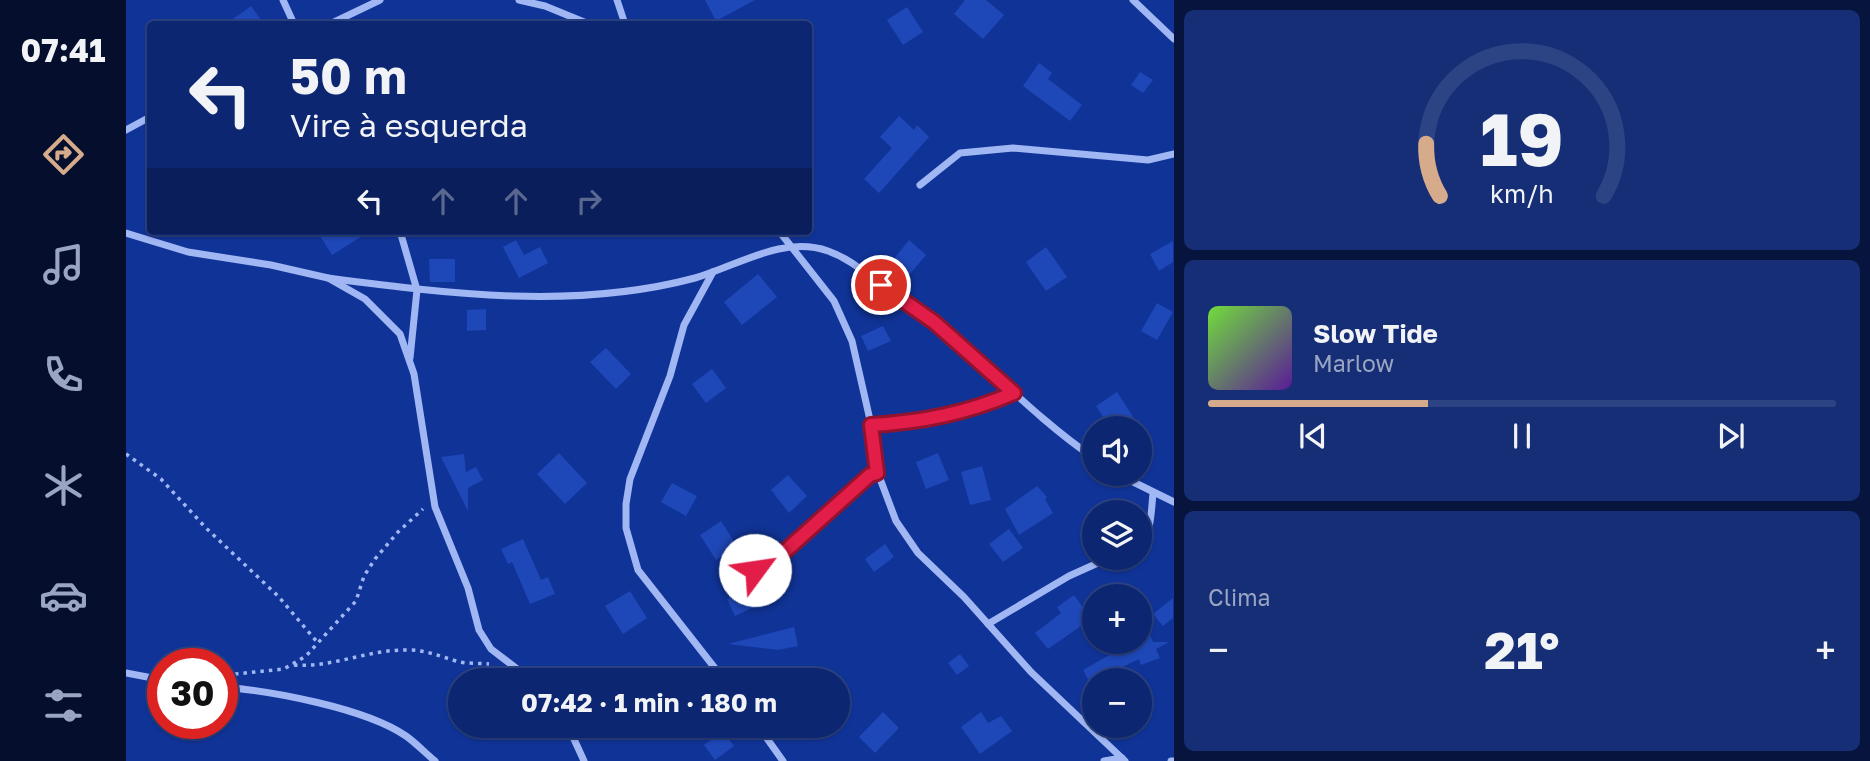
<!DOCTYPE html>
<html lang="pt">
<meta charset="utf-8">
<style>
body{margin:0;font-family:"Golos Text",sans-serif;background:#152e76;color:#f1f3f6;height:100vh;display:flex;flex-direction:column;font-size:26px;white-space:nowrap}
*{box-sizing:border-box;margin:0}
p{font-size:23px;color:#9aa5c3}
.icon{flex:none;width:38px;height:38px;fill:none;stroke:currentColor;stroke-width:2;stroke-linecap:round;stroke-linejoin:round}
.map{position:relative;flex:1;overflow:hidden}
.drawer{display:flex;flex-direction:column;gap:10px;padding:10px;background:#07153e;width:696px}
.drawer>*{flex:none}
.banner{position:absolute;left:21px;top:21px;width:665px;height:214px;border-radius:7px;box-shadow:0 2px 5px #0004,0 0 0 2px #2c4384;background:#0c2671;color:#f1f3f6;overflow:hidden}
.buttons{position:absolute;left:956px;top:416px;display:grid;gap:14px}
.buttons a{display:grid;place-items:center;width:70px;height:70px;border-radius:50%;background:#0c2671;box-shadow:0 2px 5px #0004,0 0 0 2px #2c4384;font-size:35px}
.speed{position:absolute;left:21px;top:648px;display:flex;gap:14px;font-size:35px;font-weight:700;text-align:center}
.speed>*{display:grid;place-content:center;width:91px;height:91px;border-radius:50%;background:#0c2671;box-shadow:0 2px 5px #0004,0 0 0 2px #2c4384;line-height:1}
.speed .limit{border:10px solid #d22;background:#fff;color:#111}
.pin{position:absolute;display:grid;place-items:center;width:60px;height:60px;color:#fff;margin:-30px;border:4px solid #fff;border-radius:50%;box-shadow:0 2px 7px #0007}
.me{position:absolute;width:77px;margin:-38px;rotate:59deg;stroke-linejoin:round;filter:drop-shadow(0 0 5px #0008)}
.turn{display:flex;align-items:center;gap:24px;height:147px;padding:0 28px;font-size:32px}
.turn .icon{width:91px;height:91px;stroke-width:2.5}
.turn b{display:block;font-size:49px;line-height:60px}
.lanes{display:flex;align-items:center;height:66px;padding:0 28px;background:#0003;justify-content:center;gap:35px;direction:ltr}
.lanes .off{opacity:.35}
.big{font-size:52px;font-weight:700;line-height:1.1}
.drawer .card{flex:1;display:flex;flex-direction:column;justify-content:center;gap:10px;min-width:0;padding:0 24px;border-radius:10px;background:#152e76}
.drawer .dial{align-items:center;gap:0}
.dial svg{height:182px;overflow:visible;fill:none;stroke:#2c4384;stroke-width:7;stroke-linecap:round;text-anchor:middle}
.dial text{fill:#f1f3f6;stroke:none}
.song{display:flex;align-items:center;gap:21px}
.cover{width:84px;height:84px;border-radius:10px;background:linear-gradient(135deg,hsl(100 70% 55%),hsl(270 70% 35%))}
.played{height:7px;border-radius:4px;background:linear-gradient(90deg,#d6ab8b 35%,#2c4384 35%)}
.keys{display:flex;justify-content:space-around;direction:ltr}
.heat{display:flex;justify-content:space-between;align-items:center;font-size:38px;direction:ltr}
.trip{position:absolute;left:322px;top:668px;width:402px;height:70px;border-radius:35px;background:#0c2671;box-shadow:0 2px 5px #0004,0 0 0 2px #2c4384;font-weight:700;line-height:70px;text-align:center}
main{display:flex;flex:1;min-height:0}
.menu{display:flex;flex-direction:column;width:126px;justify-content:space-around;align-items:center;background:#050f2d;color:#9aa5c3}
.menu .icon{width:49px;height:49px}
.menu .selected{color:#d6ab8b}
.menu b{font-size:32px;color:#f1f3f6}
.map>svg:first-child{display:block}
.building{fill:#1e47b7}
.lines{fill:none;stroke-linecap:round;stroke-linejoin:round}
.path{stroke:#a0b7f4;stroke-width:3.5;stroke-dasharray:3.5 5;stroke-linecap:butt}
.street{stroke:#a0b7f4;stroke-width:7}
.route-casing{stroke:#92132f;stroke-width:18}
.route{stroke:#e11d48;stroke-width:12}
</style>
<main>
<nav class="menu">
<b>07:41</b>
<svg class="icon selected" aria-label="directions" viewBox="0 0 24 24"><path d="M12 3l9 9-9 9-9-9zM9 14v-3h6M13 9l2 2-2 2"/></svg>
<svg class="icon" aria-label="music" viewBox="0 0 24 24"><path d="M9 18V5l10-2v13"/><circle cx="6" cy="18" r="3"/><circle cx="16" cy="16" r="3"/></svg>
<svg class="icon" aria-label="phone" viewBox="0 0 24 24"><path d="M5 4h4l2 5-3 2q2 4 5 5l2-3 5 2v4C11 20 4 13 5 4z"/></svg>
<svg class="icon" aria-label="climate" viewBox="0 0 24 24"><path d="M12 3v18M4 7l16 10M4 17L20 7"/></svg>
<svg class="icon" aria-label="car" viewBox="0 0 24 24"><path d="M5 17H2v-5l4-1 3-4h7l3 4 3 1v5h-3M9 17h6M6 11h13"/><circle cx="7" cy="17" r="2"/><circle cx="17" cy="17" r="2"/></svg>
<svg class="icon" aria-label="filters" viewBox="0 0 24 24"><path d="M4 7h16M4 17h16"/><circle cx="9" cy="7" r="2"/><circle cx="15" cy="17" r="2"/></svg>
</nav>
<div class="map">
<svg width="1048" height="761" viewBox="0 0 1048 761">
<rect width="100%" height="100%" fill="#103397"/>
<g class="building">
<path d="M579,0H629L590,21Z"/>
<path d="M839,0H860L878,15L857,39L828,14Z"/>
<path d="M125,6L138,24H100Z"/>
<path d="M781,7L797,32L777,45L761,20Z"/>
<path d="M913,63L926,73L922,79L956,105L944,121L897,86Z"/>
<path d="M1014,72L1027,80L1017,93L1005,85Z"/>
<path d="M773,116L788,130L791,125L803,137L753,193L738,179L766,148L754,137Z"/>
<path d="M191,231H244L206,255Z"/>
<path d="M390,240L398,255L414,247L422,263L393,278L377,247Z"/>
<path d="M783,240L800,255L784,274L767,260Z"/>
<path d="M1047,241V262L1033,271L1024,254Z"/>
<path d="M920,247L941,277L920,291L900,262Z"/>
<path d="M303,259H329V282H304Z"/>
<path d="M632,274L651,297L616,325L598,302Z"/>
<path d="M1031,303L1047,312L1031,340L1015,331Z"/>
<path d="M360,309V330L341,331V310Z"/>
<path d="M757,326L765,341L742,351L735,336Z"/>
<path d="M480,348L505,374L490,389L464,362Z"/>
<path d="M586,369L600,388L580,403L566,384Z"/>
<path d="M991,392L1011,423L1003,429H985L970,406Z"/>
<path d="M433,453L461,483L439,504L411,474Z"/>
<path d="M812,453L823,480L800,489L790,462Z"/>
<path d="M338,454L340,472L350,467L357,480L342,488V511L315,457Z"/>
<path d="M856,466L865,500L844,505L835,472Z"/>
<path d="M662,475L681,496L663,513L645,490Z"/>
<path d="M546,483L571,496L560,516L535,502Z"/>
<path d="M911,486L921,497L919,499L927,513L893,535L879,509Z"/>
<path d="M595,521L611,546L590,560L574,535Z"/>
<path d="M883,529L897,548L877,562L863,544Z"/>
<path d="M397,539L415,580L422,577L429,594L404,604L386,562L382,564L375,549Z"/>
<path d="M759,544L768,557L748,572L739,559Z"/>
<path d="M623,589L630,606L609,616L601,599Z"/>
<path d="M504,591L521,618L497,634L479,606Z"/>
<path d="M948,595L965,619L922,649L909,633L935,613L931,607Z"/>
<path d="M1047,598V618L1037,626L1027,614Z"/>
<path d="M1013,609L1027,642H1043L1030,649L1034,658L1015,665L1013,659L968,681L965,685L957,670L1006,642H1013Z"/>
<path d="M668,627L672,646L652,650L602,644Z"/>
<path d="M834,654L843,666L831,675L822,663Z"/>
<path d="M757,712L773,728L749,753L733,737Z"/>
<path d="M855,712L862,723L875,716L886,731L854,754L835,727Z"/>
<path d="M597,731L608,746L589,760L578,745Z"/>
</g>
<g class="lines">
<g class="path">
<path d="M0,454L35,479L80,528L152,596L192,643"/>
<path d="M168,665C206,668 243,649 282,650C300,650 313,656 330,661C340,664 352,663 363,664"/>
<path d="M109,674L158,669L180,656L230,601L238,576L249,559L272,532L297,509"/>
</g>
<g class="street">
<path d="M157,0L168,24"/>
<path d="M393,0L419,6L463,24"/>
<path d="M491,0L499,24"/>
<path d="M1007,0L1048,39"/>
<path d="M204,24L254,0"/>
<path d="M0,130L24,117"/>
<path d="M794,185L834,153L887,148L1022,160L1048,154"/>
<path d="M274,231L291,290L284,358"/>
<path d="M653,231L708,301L726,341L747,433L750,468L770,521L792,553L838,597L905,672L999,761"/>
<path d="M0,233L62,252L145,265L202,278L239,299L274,334L288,374L309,507L342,588L353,630L365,649L407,681"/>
<path d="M587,272L558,325L544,376L504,479L500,504V528L512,570L599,681"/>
<path d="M202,278C324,294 449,310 569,278C611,266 657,235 702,251C725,259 740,274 759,288C776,300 795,311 811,324C864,368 911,419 968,458"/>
<path d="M745,425C797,422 841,413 889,393"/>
<path d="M991,474L1048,502"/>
<path d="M1013,544C1026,534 1025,510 1027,494"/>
<path d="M630,570L656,554L744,475L751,473"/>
<path d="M862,624L943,576L983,558"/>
<path d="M0,673L37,680"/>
<path d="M96,687C146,691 239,708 280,736C290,743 299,753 309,761"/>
<path d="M442,726L458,761"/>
<path d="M632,726L657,761"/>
<path d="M978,761L996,758"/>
<path d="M1045,761H1048"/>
</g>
</g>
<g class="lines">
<g class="route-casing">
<path id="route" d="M629,570L656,554L744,475L751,473L745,425C797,422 841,413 888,393L808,322L755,285"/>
</g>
<use href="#route" class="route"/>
</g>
</svg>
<div class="buttons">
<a><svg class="icon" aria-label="sound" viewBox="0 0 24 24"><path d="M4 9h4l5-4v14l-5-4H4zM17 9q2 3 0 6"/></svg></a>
<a><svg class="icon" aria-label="layers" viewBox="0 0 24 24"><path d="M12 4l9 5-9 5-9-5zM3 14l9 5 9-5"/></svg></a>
<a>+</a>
<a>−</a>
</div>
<div class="speed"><div class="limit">30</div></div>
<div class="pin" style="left:755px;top:285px;background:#d93025"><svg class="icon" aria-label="arrive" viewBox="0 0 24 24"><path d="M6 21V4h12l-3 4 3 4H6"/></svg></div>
<svg class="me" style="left:629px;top:570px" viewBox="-20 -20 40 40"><circle r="19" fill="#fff"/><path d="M0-13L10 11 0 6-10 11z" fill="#e11d48"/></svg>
<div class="trip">07:42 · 1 min · 180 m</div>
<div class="banner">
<div class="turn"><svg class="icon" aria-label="left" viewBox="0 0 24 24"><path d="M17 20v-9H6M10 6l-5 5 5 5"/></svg><div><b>50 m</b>Vire à esquerda</div></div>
<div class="lanes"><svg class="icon" aria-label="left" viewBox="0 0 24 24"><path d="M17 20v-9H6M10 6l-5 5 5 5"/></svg><svg class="icon off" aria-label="ahead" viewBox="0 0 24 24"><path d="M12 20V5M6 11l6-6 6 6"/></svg><svg class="icon off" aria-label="ahead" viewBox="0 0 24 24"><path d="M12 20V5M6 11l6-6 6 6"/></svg><svg class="icon off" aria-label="right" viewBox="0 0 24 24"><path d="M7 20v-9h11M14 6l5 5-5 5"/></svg></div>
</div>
</div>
<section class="drawer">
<div class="card dial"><svg viewBox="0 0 100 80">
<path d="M14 69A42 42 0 1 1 86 69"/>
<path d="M14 69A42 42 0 0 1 8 46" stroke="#d6ab8b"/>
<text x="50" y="56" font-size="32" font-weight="700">19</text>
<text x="50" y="72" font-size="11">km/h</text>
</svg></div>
<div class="card">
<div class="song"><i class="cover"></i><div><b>Slow Tide</b><p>Marlow</p></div></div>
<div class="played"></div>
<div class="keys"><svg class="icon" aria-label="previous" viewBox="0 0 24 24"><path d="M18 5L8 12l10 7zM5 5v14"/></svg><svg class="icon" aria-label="pause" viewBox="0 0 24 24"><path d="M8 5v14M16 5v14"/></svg><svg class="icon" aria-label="next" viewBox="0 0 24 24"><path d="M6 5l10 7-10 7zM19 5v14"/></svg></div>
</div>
<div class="card"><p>Clima</p>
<div class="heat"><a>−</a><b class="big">21°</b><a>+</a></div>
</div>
</section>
</main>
